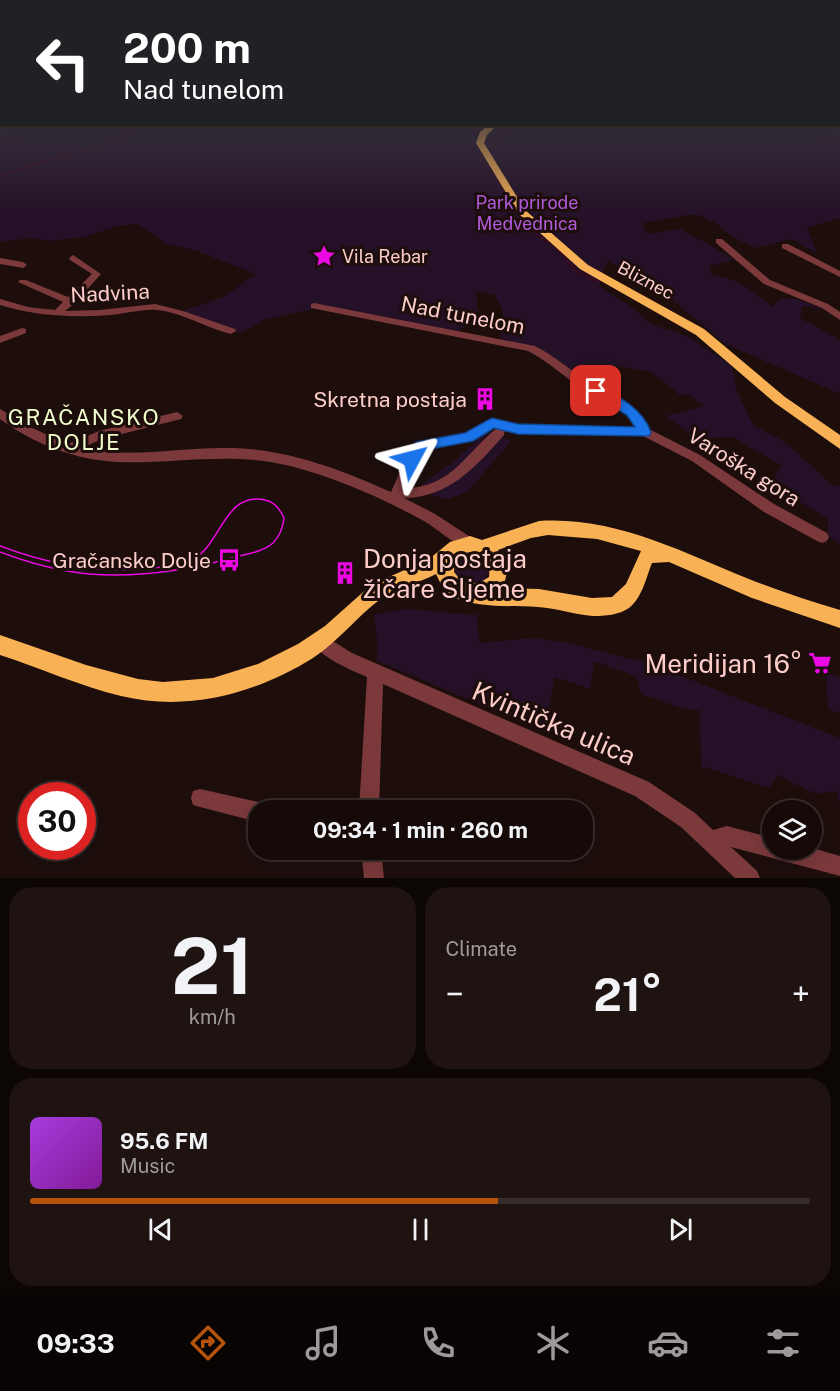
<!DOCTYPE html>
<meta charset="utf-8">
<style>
body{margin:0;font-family:"Public Sans",sans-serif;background:#1f1312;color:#f1f3f6;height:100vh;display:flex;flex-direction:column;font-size:22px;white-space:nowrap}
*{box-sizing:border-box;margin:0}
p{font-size:20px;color:#9e9a9c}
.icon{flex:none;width:33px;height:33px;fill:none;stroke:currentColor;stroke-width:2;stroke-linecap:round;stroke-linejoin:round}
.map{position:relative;height:878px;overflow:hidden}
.sheet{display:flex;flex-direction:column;gap:9px;padding:9px;background:#0c0605;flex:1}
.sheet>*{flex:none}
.banner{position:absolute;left:0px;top:0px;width:840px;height:126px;box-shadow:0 6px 24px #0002,0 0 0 2px #352b2a;background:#202124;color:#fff;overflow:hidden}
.tools{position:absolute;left:762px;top:800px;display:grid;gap:12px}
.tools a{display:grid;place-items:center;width:60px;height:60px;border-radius:50%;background:#160a09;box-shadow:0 6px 24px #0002,0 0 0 2px #352b2a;font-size:30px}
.speed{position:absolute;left:18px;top:782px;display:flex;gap:12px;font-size:30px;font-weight:700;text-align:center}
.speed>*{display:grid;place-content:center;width:78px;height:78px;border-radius:50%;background:#160a09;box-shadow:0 6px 24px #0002,0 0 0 2px #352b2a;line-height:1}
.speed .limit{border:9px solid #d22;background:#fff;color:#111}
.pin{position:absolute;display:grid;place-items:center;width:51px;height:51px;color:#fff;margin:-26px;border-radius:12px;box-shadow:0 3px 9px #0006}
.me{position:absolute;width:66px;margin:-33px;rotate:52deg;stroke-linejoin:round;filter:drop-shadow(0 0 4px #0008)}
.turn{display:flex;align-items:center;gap:21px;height:126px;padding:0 24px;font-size:27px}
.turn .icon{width:78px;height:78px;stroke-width:2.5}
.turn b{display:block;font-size:42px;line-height:51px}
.big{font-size:45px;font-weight:700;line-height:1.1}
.sheet .widget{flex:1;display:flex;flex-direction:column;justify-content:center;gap:9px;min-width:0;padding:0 21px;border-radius:24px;background:#1f1312}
.sheet .dial{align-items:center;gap:0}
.dial b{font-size:78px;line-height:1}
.song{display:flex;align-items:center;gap:18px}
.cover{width:72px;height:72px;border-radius:9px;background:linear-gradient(135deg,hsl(280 70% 55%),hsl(290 70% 35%))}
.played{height:6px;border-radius:3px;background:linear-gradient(90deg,#b45309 60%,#352b2a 60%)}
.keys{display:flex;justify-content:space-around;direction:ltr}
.heat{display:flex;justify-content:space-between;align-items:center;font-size:33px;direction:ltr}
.sheet .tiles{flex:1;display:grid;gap:9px;grid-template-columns:1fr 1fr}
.widget:last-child{grid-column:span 2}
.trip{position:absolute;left:248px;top:800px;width:345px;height:60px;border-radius:24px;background:#160a09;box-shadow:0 6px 24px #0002,0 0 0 2px #352b2a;font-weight:700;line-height:60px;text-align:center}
.menu{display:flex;height:96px;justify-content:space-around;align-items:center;background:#090404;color:#9e9a9c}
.menu .icon{width:42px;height:42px}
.menu .current{color:#b45309}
.menu b{font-size:27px;color:#f1f3f6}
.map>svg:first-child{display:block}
.green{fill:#241027}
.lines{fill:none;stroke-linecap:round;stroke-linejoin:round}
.stream-far1{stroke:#380a1e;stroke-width:1.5}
.stream{stroke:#380a1e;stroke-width:2}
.minor{fill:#7b393b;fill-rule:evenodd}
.major{fill:#f9b155;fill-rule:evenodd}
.tram{stroke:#eb08e3;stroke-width:1.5}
.route{fill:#1a73e8;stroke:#114b97;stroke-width:1.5}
.labels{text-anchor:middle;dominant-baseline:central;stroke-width:6;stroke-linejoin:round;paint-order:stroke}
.far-park-label{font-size:18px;fill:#b15ada;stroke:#1d0e0c}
.far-poi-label{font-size:18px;fill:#fdcdca;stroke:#1d0e0c;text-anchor:start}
.far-street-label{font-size:18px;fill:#fdcdca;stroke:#1d0e0c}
.street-label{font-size:21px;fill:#fdcdca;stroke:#1d0e0c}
.poi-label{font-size:21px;fill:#fdcdca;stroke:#1d0e0c;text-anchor:end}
.neighbourhood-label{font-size:22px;letter-spacing:1.5px;fill:#effdcc;stroke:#1d0e0c}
.near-poi-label{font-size:26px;fill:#fdcdca;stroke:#1d0e0c;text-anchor:start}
.near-street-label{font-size:26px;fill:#fdcdca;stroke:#1d0e0c}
</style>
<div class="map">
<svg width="840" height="878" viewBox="0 0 840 878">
<rect width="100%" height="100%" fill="#1d0e0c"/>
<g class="green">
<path d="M0,96L2,124H838L840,96V218L807,228L817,253L791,239L755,248L731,236L716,223L695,214L643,223L647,234L681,229L734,259L709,267L711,275C741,279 750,289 772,307L780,298L797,299L822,309L802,306L800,318L840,340V394L724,343L674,301L659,286L607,261L599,286L630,306L651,324L689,337L732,366L737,391L753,425L785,442L833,486H840V544L828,536V519L771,484L781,465L732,437L698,439L665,416L704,406L688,394L681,396L651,372L619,366L571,374C546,354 532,345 501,339L503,311L495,295L476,290L478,315L458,331L315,304L309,310L266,319L241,333L213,327L177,313L223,297L256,274L197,251L164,243L149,231L136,224L117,226L85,237L48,241L30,238L0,242Z"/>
<path d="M487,430L511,441L468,491L447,500L432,495L421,485L456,460Z"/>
<path d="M474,551L489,561C492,588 470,591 453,575C453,554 454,555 474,551Z"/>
<path d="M407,609L477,615L479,643L532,638L564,642L650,664L840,738V806L837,791L816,794L777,775L769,788L701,766L700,711L681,708L641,694L636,676L594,661L590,689L555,677L544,731L377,661V640L374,615Z"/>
<path d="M826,673L840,678V713L828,709Z"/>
</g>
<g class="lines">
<g class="stream-far1">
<path d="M493,140L517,124"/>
<path d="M487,153L479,158L500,183"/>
<path d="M0,175L105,144L147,124"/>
</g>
<path class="stream" d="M499,181L522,219L535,233L558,250L576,271L598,282"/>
<g class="minor">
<path d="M716,239H722L770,280L828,304L840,312V320L822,308L764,284L716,243Z"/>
<path d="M782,244H788L840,271V277L782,248Z"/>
<path d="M73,255L101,274L74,304L65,311L100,310L155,304L183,311L235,329L236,331L231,334C206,328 182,312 156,310C141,309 125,314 110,315C72,318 36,316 0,305V299L28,307L55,310L63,302L18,282L20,280H26L68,297L92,274L70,260L69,258Z"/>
<path d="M0,258L23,262L27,265L23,268L0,264Z"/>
<path d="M314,303L535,346C555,356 571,371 590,383C610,396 641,405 649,429L700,455L774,504L827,533L829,537L827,541L822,543L817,541L764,512L692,461L643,436L518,433L505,430L504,435C477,466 448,498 404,498L435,514L475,540L477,544L475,548L470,550C453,544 439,530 424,521C382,498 337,478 290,466C231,451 177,464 118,462C75,460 34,444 0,419V409L30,427L68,444L99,431L177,412L183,416L181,419L102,439L82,448C130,459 180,447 228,448C285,448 340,469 391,492L407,456L417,442L465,433L492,419L518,425L637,427C626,409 601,400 583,389C564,377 548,361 528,351L311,308V304ZM493,428H497C467,452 451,487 407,488L419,457L425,449L472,440Z"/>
<path d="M22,328L26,329V333L0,343V336Z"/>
<path d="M320,633L352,653L649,782L695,813L713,830L727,826L772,838V849L812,848L840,856V876L731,847L757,871L760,878H735L681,827L635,796L383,684L379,810H359L367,677C351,670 319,657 312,641L314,635Z"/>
<path d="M200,789L258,802L265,805L267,810H258V822L200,807L193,805L191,798L193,791Z"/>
<path d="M361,849H381L384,878H364Z"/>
</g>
<g class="major">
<path d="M490,124H498L487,135L484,143L525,210L588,265L704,329L785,397L840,435V449L775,403L696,335L580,269L519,214L476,143L480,132Z"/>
<path d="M539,521C614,516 682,552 749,579C779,591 809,601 840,610V628L752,598L669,562L652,563C646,578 642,598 629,608C619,615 605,616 593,616C575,615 557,608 538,607C511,605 477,609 452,596C443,591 440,582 436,574C419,583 398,587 382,598C357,616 339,641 313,658C255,694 188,712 121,696C80,686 40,668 0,655V635L86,665L138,679L163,682L213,678L258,664L298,644L325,626L371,585L429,559L450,542L470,536L482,540ZM548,535L597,539L641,551L626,584L612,597L592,598L539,589L502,588C509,574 508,563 498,550L531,538ZM470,552C483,555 491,563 489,577L479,583H463L454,572L455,559L461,554Z"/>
</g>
<path class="tram" d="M0,546C50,565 99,574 152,568C166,567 180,566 192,560C221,546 224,491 265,500C275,502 280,509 284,518C283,527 280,536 273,543C264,551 251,553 239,556C190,570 140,578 89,574C58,571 29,563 0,552"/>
</g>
<linearGradient id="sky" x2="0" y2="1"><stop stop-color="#100807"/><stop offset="0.44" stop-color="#3a3640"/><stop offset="1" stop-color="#3a3640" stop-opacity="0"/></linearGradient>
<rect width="840" height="219" fill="url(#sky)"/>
<path class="route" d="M596,387C618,394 643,410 651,432L649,436L518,434L494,428L473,441L425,450L417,463L412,464L405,459L416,442L465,433L492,418L518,424L635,427L627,415L591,394L589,391Z"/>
<defs>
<g id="sight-bare" transform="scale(1.8)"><path d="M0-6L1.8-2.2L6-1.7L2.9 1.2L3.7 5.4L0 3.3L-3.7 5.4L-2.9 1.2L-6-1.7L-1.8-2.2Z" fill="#eb08e3" stroke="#1d0e0c" stroke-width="2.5" paint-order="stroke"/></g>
<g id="building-bare" transform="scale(1.8)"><path d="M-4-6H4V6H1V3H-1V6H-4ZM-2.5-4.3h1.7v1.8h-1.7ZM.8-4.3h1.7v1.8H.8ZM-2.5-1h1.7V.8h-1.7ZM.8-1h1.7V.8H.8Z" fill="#eb08e3" stroke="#1d0e0c" stroke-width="2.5" paint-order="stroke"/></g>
<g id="bus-bare" transform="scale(1.8)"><path d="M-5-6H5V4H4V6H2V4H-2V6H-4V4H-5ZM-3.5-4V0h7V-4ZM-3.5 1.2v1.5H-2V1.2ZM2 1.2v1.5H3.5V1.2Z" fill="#eb08e3" stroke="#1d0e0c" stroke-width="2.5" paint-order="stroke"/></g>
<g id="supermarket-bare" transform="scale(1.8)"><path d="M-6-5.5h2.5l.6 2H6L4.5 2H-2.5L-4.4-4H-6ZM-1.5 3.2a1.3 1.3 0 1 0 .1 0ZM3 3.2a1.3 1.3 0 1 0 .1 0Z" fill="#eb08e3" stroke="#1d0e0c" stroke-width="2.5" paint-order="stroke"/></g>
</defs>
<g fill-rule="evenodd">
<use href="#sight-bare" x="324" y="256"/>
<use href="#building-bare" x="485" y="399"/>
<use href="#bus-bare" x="229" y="560"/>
<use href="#building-bare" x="345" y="573"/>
<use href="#supermarket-bare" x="820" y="663"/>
</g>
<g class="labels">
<g class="far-park-label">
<text x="527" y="202">Park prirode<tspan x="527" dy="21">Medvednica</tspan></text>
</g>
<g class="far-poi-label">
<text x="342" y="256">Vila Rebar</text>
</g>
<g class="far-street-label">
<text transform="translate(646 280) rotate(28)">Bliznec</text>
</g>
<g class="street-label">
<text transform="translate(110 293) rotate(-3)">Nadvina</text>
<text transform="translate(463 315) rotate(11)">Nad tunelom</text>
<text transform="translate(744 467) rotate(32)">Varoška gora</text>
</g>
<g class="poi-label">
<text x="467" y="399">Skretna postaja</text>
<text x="211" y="560">Gračansko Dolje</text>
</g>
<g class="neighbourhood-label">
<text x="84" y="417">GRAČANSKO<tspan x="84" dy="25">DOLJE</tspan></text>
</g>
<g class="near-poi-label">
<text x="363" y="558">Donja postaja<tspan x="363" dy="30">žičare Sljeme</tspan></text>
<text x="802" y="663" text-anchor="end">Meridijan 16°</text>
</g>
<g class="near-street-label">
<text transform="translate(554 723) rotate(23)">Kvintička ulica</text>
</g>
</g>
</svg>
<div class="tools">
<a><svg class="icon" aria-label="layers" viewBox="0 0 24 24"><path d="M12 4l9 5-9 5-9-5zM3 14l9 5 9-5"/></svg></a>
</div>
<div class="speed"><div class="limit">30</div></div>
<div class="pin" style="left:596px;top:391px;background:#d93025"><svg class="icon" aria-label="arrive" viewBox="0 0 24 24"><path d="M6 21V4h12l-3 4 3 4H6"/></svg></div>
<svg class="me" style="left:412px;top:459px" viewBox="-20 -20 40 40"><path d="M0-17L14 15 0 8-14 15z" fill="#1a73e8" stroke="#fff" stroke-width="4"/></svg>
<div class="trip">09:34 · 1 min · 260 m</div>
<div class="banner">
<div class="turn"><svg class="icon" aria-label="left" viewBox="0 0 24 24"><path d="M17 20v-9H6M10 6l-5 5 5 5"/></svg><div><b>200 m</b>Nad tunelom</div></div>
</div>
</div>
<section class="sheet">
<div class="tiles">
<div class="widget dial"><b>21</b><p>km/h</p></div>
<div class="widget"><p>Climate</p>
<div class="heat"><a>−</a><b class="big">21°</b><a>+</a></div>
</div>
<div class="widget">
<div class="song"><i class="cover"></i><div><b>95.6 FM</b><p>Music</p></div></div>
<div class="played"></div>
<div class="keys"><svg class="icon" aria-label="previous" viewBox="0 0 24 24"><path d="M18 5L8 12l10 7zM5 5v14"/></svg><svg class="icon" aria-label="pause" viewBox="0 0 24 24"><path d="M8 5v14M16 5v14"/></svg><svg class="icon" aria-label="next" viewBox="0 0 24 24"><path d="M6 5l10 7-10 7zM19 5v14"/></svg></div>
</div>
</div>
</section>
<nav class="menu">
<b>09:33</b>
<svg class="icon current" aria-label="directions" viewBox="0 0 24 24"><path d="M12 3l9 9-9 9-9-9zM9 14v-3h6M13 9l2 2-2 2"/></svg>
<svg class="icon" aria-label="music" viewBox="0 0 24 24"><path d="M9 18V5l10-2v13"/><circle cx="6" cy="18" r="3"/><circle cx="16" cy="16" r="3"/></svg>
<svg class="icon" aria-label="phone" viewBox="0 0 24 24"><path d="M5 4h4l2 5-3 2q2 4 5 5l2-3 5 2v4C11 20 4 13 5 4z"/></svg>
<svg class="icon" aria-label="climate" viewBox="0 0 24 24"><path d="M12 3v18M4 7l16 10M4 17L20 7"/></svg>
<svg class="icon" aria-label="car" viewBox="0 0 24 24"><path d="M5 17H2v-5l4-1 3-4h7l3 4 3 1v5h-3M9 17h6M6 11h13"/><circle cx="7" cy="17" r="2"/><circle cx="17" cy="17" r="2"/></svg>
<svg class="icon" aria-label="filters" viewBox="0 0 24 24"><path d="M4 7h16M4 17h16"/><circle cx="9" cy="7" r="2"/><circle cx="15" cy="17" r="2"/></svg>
</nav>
